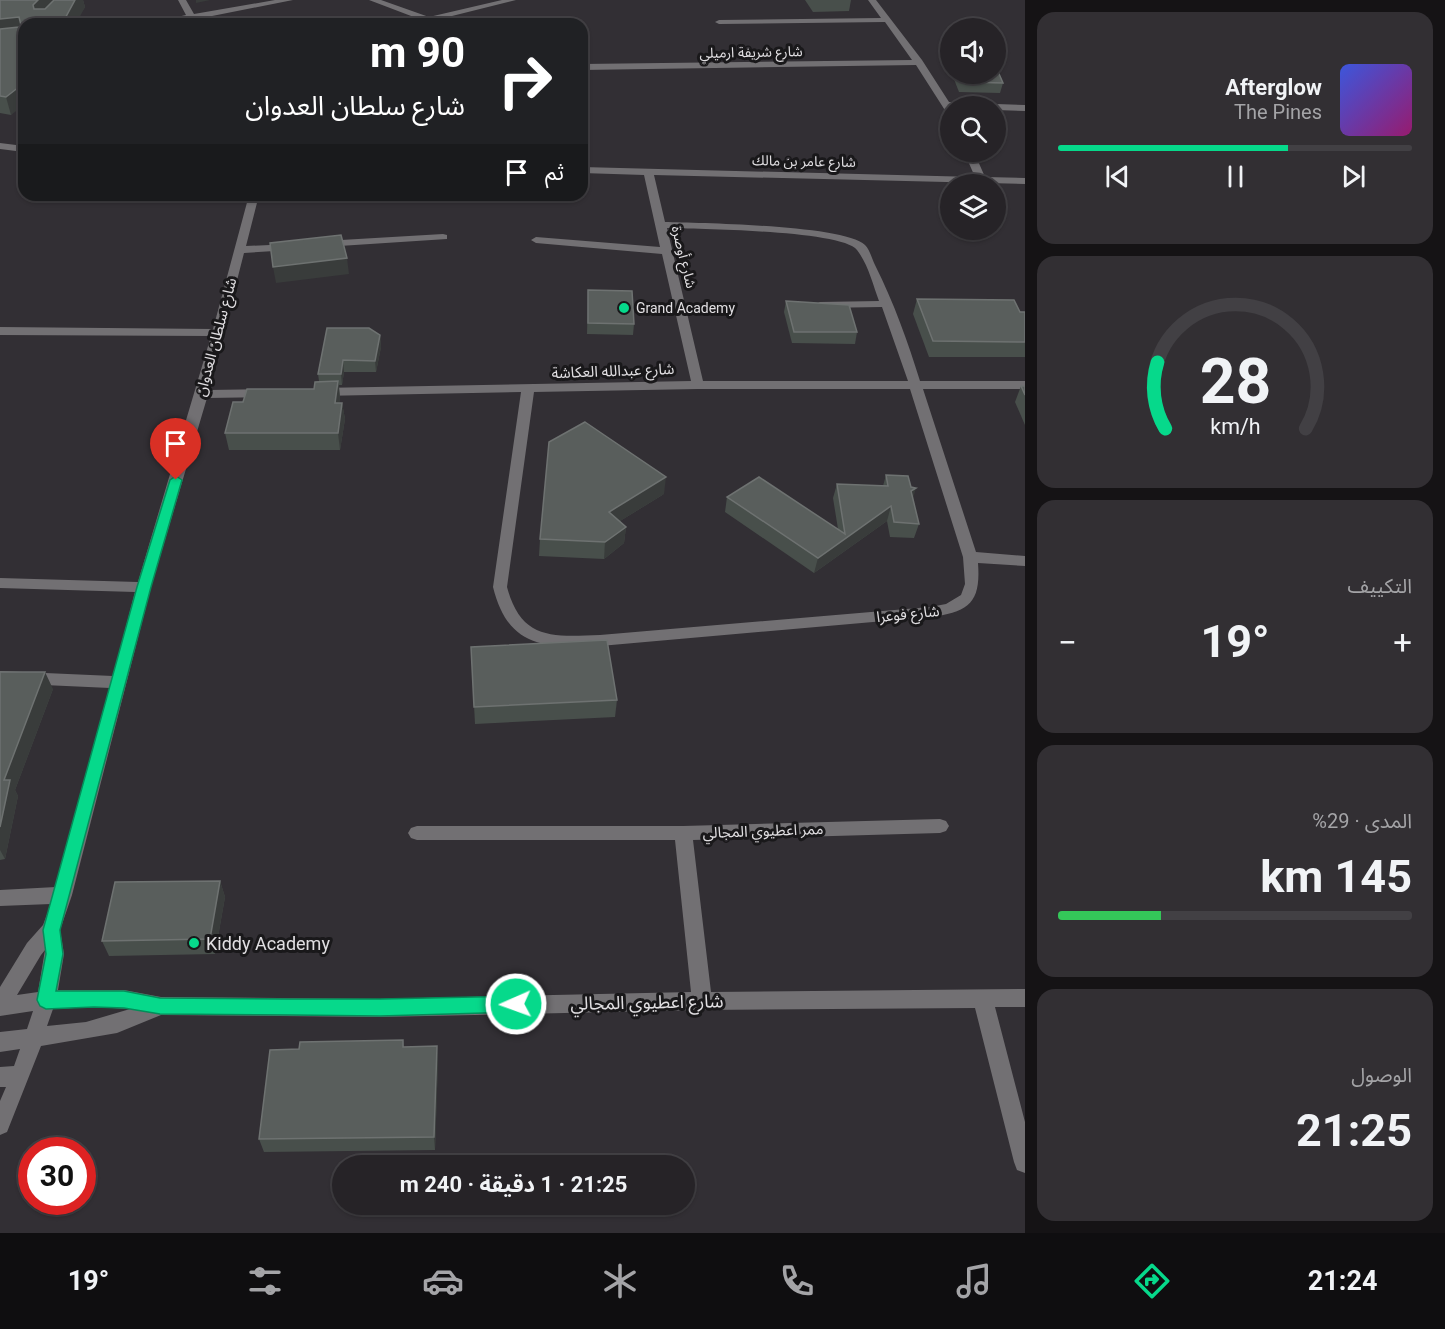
<!DOCTYPE html>
<html lang="ar">
<meta charset="utf-8">
<style>
body{margin:0;font-family:Roboto,"Noto Sans Arabic",sans-serif;background:#322f33;color:#f1f3f6;direction:rtl;height:100vh;display:flex;flex-direction:column;font-size:22px;white-space:nowrap}
*{box-sizing:border-box;margin:0}
p{font-size:20px;color:#a4a4a7}
.icon{flex:none;width:33px;height:33px;fill:none;stroke:currentColor;stroke-width:2;stroke-linecap:round;stroke-linejoin:round}
.map{position:relative;flex:1;overflow:hidden;direction:ltr}
.details{display:flex;flex-direction:column;gap:12px;padding:12px;background:#151315;width:420px}
.details>*{flex:none}
.banner{position:absolute;left:18px;top:18px;width:570px;height:183px;border-radius:18px;box-shadow:0 2px 4px #0004,0 0 0 2px #424044;direction:rtl;background:#202124;color:#fff;overflow:hidden}
.tools{position:absolute;left:940px;top:18px;display:grid;gap:12px}
.tools a{display:grid;place-items:center;width:66px;height:66px;border-radius:50%;background:#262327;box-shadow:0 2px 4px #0004,0 0 0 2px #424044;font-size:30px}
.speed{position:absolute;left:18px;top:1137px;display:flex;gap:12px;font-size:30px;font-weight:700;text-align:center}
.speed>*{display:grid;place-content:center;width:78px;height:78px;border-radius:50%;background:#262327;box-shadow:0 2px 4px #0004,0 0 0 2px #424044;line-height:1}
.speed .limit{border:9px solid #d22;background:#fff;color:#111}
.pin{position:absolute;display:grid;place-items:center;width:51px;height:51px;color:#fff;margin:-62px -26px;border-radius:50% 50% 50% 0;rotate:-45deg;box-shadow:0 0 6px #0007}
.pin .icon{rotate:45deg}
.me{position:absolute;width:66px;margin:-33px;rotate:268deg;stroke-linejoin:round;filter:drop-shadow(0 0 4px #0008)}
.turn{display:flex;align-items:center;gap:21px;height:126px;padding:0 24px;font-size:27px}
.turn .icon{width:78px;height:78px;stroke-width:2.5}
.turn b{display:block;font-size:42px;line-height:51px}
.then{display:flex;align-items:center;height:57px;padding:0 24px;background:#0003;gap:12px;font-size:22px}
.big{font-size:45px;font-weight:700;line-height:1.1}
.details .card{flex:1;display:flex;flex-direction:column;justify-content:center;gap:9px;min-width:0;padding:0 21px;border-radius:18px;background:#322f33}
.details .dial{align-items:center;gap:0}
.dial svg{height:156px;overflow:visible;fill:none;stroke:#424044;stroke-width:7;stroke-linecap:round;text-anchor:middle}
.dial text{fill:#f1f3f6;stroke:none}
.song{display:flex;align-items:center;gap:18px}
.cover{width:72px;height:72px;border-radius:9px;background:linear-gradient(135deg,hsl(230 70% 55%),hsl(320 70% 35%))}
.played{height:6px;border-radius:3px;background:linear-gradient(90deg,#06d98b 65%,#424044 65%)}
.keys{display:flex;justify-content:space-around;direction:ltr}
.heat{display:flex;justify-content:space-between;align-items:center;font-size:33px;direction:ltr}
.charge{height:9px;border-radius:4px;background:linear-gradient(90deg,#34c759 29%,#424044 0)}
.trip{position:absolute;left:332px;top:1155px;width:363px;height:60px;border-radius:30px;background:#262327;box-shadow:0 2px 4px #0004,0 0 0 2px #424044;font-weight:700;line-height:60px;text-align:center;direction:rtl}
.dock{display:flex;height:96px;justify-content:space-around;align-items:center;background:#0f0e10;color:#a4a4a7}
.dock .icon{width:42px;height:42px}
.dock .active{color:#06d98b}
.dock b{font-size:27px;color:#f1f3f6}
main{display:flex;flex:1;min-height:0}
.map>svg:first-child{display:block}
.lines{fill:none;stroke-linecap:round;stroke-linejoin:round}
.minor{fill:#727073;fill-rule:evenodd}
.wall{fill:#484f4b}
.shaded-wall{fill:#393c3b}
.building{fill:#595e5c;stroke:#6e7271;stroke-width:1.5}
.route{fill:#06d98b;stroke:#048d5a;stroke-width:1.5}
.poi-dot{fill:#06d98b;stroke:#19181a;stroke-width:2}
.labels{text-anchor:middle;dominant-baseline:central;stroke-width:6;stroke-linejoin:round;paint-order:stroke}
.far-street-label{font-size:14px;fill:#e1dfe2;stroke:#19181a}
.far-poi-label{font-size:14px;fill:#e1dfe2;stroke:#19181a;text-anchor:start}
.street-label{font-size:15px;fill:#e1dfe2;stroke:#19181a}
.near-poi-label{font-size:18px;fill:#e1dfe2;stroke:#19181a;text-anchor:start}
.near-street-label{font-size:18px;fill:#e1dfe2;stroke:#19181a}
</style>
<main>
<section class="details">
<div class="card">
<div class="song"><i class="cover"></i><div><b>Afterglow</b><p>The Pines</p></div></div>
<div class="played"></div>
<div class="keys"><svg class="icon" aria-label="previous" viewBox="0 0 24 24"><path d="M18 5L8 12l10 7zM5 5v14"/></svg><svg class="icon" aria-label="pause" viewBox="0 0 24 24"><path d="M8 5v14M16 5v14"/></svg><svg class="icon" aria-label="next" viewBox="0 0 24 24"><path d="M6 5l10 7-10 7zM19 5v14"/></svg></div>
</div>
<div class="card dial"><svg viewBox="0 0 100 80">
<path d="M14 69A42 42 0 1 1 86 69"/>
<path d="M14 69A42 42 0 0 1 10 35" stroke="#06d98b"/>
<text x="50" y="56" font-size="32" font-weight="700">28</text>
<text x="50" y="72" font-size="11">km/h</text>
</svg></div>
<div class="card"><p>التكييف</p>
<div class="heat"><a>−</a><b class="big">19°</b><a>+</a></div>
</div>
<div class="card"><p>المدى · 29%</p><b class="big">145 km</b><div class="charge"></div></div>
<div class="card"><p>الوصول</p><b class="big">21:25</b></div>
</section>
<div class="map">
<svg width="1025" height="1233" viewBox="0 0 1025 1233">
<rect width="100%" height="100%" fill="#322f34"/>
<g class="lines">
<g class="minor">
<path d="M178,0H186L194,14L275,0H293L192,20L146,24L186,15Z"/>
<path d="M369,0H381L429,17L502,0H516L420,24H406L419,19Z"/>
<path d="M868,0H876L922,60L949,102L987,103L991,106H951V116L948,115L916,65L582,70V64L912,60L885,22L719,24L715,22L719,20L881,18Z"/>
<path d="M996,104L1025,105V111L996,110V106H992Z"/>
<path d="M0,143L24,146V152L0,149Z"/>
<path d="M964,152H974L985,177L1025,178V184L654,175L665,222C700,223 845,225 865,245C870,250 872,259 875,265C894,303 908,342 920,381H1025V389H923L976,552L1025,556V566L978,563C981,603 969,612 930,617L600,646C545,648 508,648 493,587L521,392L320,396L314,392L320,388L691,381L662,254L536,243L531,240L536,237L660,247L644,175L582,173V167L975,177ZM667,228C697,229 842,230 857,250C868,264 873,285 879,301L820,302L814,305L820,308L882,307L908,381H703ZM698,389H910L963,557L965,584L961,595L946,604L930,607L600,635C552,637 521,640 507,587L534,392Z"/>
<path d="M249,195H259L246,246L291,244L296,247L291,250L244,253L209,390L266,389L272,393L266,397L207,398L151,587L72,895L60,930L64,954L58,990H124L161,997L379,999L691,992L675,840H417L411,838L408,833L411,828L417,826H683L940,819L946,821L949,826L946,831L940,833L693,840L711,992L1025,989V1007H995L1025,1122V1173L1017,1170L1014,1162L975,1008L702,1010L379,1017L161,1015L117,1033L41,1046L7,1132L0,1135V1101L6,1087H0V1067L14,1066L20,1049L0,1052V1032L27,1029L33,1011L0,1016V987L27,943L43,925L51,904L0,906V890L56,887L110,688L0,683V671L113,676L135,592L0,588V578L138,582L211,336L0,335V327L213,329ZM45,950L38,992L17,995L41,955ZM94,1007L130,1009L86,1022L47,1026L53,1009Z"/>
<path d="M443,234L447,235V239L324,247L319,244L324,241Z"/>
</g>
</g>
<g class="wall">
<path d="M0,0H52V1L54,0H83L85,7L11,115L0,113Z"/>
<path d="M805,0H851L849,11L813,12Z"/>
<path d="M952,74H996L1003,83L1000,93L959,92Z"/>
<path d="M30,195H73L71,198L30,197Z"/>
<path d="M588,290L634,324L633,335L587,334Z"/>
<path d="M917,299L1025,312V357H929L913,314Z"/>
<path d="M786,301L857,332L855,344L792,343L784,312Z"/>
<path d="M380,335L381,347L376,372H344L342,385H339L340,398L339,403H342L345,419L340,450H229L225,433L243,402L314,389L319,381L318,374Z"/>
<path d="M1021,386H1025V425L1015,402Z"/>
<path d="M886,475L913,498L919,524L914,538L890,537L887,521L814,573L725,512L727,497L838,529L833,498L837,484L883,486Z"/>
<path d="M664,494L620,521L626,527L624,543L604,559L539,556L540,539Z"/>
<path d="M471,647L617,700L615,717L475,724Z"/>
<path d="M0,672L53,689L15,790L18,796L5,859L0,860Z"/>
<path d="M220,881L225,897L215,954L109,956L102,941Z"/>
<path d="M403,1040L404,1047L438,1060L435,1150L264,1152L259,1139L299,1049Z"/>
</g>
<g class="shaded-wall">
<path d="M38,0H52L53,6L37,22L33,5Z"/>
<path d="M75,0H83L85,7L76,24H62Z"/>
<path d="M196,0H210L196,3Z"/>
<path d="M19,17L24,34L0,36V19Z"/>
<path d="M24,83V105L11,115L6,97Z"/>
<path d="M347,258L349,274L276,283L273,267Z"/>
<path d="M380,335L381,347L376,372L375,361Z"/>
<path d="M343,360L344,372L342,385L341,374Z"/>
<path d="M338,381L340,398L337,420L335,403Z"/>
<path d="M342,403L345,419L340,450L338,433Z"/>
<path d="M666,477L664,494L607,529L609,512Z"/>
<path d="M916,488L912,502L911,491Z"/>
<path d="M891,506L887,521L814,573L818,558Z"/>
<path d="M626,527L624,543L604,559L605,542Z"/>
<path d="M45,672L53,689L15,790L18,796L5,859L0,850V827L4,780Z"/>
<path d="M220,881L225,897L215,954L210,939Z"/>
<path d="M437,1046L438,1060L435,1150L434,1137Z"/>
</g>
<g class="building">
<path d="M0,0H38L33,5L34,9H45L54,0H75L62,24H24V83L6,97L0,96V29L19,27L21,25L19,17L0,19Z"/>
<path d="M996,67L1003,83L962,82L958,74H996Z"/>
<path d="M341,235L347,258L273,267L270,243Z"/>
<path d="M588,290L632,291L634,324L588,323Z"/>
<path d="M917,299L1014,300L1020,312H1025V342L933,341Z"/>
<path d="M786,301L849,305L857,332H794Z"/>
<path d="M327,328H369L380,335L375,361L343,360L341,374H318Z"/>
<path d="M338,381L335,403H342L338,433H225L233,402H243L247,389H314L315,382Z"/>
<path d="M1021,386H1025V395Z"/>
<path d="M585,422L666,477L609,512L626,527L605,542L540,539L549,442Z"/>
<path d="M886,475L908,476L911,487L916,488L911,491L919,524L894,522L891,506L818,558L727,497L759,477L845,534L837,484L888,486Z"/>
<path d="M607,640L617,700L474,707L471,647Z"/>
<path d="M0,672H45L4,780H10L0,827Z"/>
<path d="M220,881L210,939L102,941L115,882Z"/>
<path d="M403,1040V1047L437,1046L434,1137L259,1139L270,1050L299,1049L300,1042Z"/>
</g>
<path class="route" d="M176,476L182,480L151,587L60,930L63,954L56,991H124L160,998L292,999H380L516,996L522,998L525,1004L522,1010L516,1012L380,1016L292,1015L160,1014L124,1008L94,1007L46,1009L40,1006L37,1000L46,954L43,930L137,587L170,480Z"/>
<g class="poi-dot">
<circle cx="624" cy="308" r="6"/>
<circle cx="194" cy="943" r="6"/>
</g>
<g class="labels">
<g class="far-street-label">
<text transform="translate(751 52) rotate(-1)">شارع شريفة ارميلي</text>
<text transform="translate(804 161) rotate(1)">شارع عامر بن مالك</text>
<text transform="translate(684 257) rotate(76)">شارع أوصرة</text>
</g>
<g class="far-poi-label">
<text x="636" y="308">Grand Academy</text>
</g>
<g class="street-label">
<text transform="translate(216 337) rotate(-75)">شارع سلطان العدوان</text>
<text transform="translate(613 371) rotate(-2)">شارع عبدالله العكاشة</text>
<text transform="translate(908 614) rotate(-6)">شارع فوعرا</text>
<text transform="translate(763 831) rotate(-2)">ممر اعطيوي المجالي</text>
</g>
<g class="near-poi-label">
<text x="206" y="943">Kiddy Academy</text>
</g>
<g class="near-street-label">
<text transform="translate(647 1002) rotate(-1)">شارع اعطيوي المجالي</text>
</g>
</g>
</svg>
<div class="tools">
<a><svg class="icon" aria-label="sound" viewBox="0 0 24 24"><path d="M4 9h4l5-4v14l-5-4H4zM17 9q2 3 0 6"/></svg></a>
<a><svg class="icon" aria-label="search" viewBox="0 0 24 24"><circle cx="10" cy="10" r="6"/><path d="M15 15l6 6"/></svg></a>
<a><svg class="icon" aria-label="layers" viewBox="0 0 24 24"><path d="M12 4l9 5-9 5-9-5zM3 14l9 5 9-5"/></svg></a>
</div>
<div class="speed"><div class="limit">30</div></div>
<div class="pin" style="left:176px;top:480px;background:#d93025"><svg class="icon" aria-label="arrive" viewBox="0 0 24 24"><path d="M6 21V4h12l-3 4 3 4H6"/></svg></div>
<svg class="me" style="left:516px;top:1004px" viewBox="-20 -20 40 40"><circle r="17" fill="#06d98b" stroke="#fff" stroke-width="3"/><path d="M0-11L8 9 0 5-8 9z" fill="#fff"/></svg>
<div class="trip">21:25 · 1 دقيقة · 240 m</div>
<div class="banner">
<div class="turn"><svg class="icon" aria-label="right" viewBox="0 0 24 24"><path d="M7 20v-9h11M14 6l5 5-5 5"/></svg><div><b>90 m</b>شارع سلطان العدوان</div></div>
<div class="then">ثم<svg class="icon" aria-label="arrive" viewBox="0 0 24 24"><path d="M6 21V4h12l-3 4 3 4H6"/></svg></div>
</div>
</div>
</main>
<nav class="dock">
<b>21:24</b>
<svg class="icon active" aria-label="directions" viewBox="0 0 24 24"><path d="M12 3l9 9-9 9-9-9zM9 14v-3h6M13 9l2 2-2 2"/></svg>
<svg class="icon" aria-label="music" viewBox="0 0 24 24"><path d="M9 18V5l10-2v13"/><circle cx="6" cy="18" r="3"/><circle cx="16" cy="16" r="3"/></svg>
<svg class="icon" aria-label="phone" viewBox="0 0 24 24"><path d="M5 4h4l2 5-3 2q2 4 5 5l2-3 5 2v4C11 20 4 13 5 4z"/></svg>
<svg class="icon" aria-label="climate" viewBox="0 0 24 24"><path d="M12 3v18M4 7l16 10M4 17L20 7"/></svg>
<svg class="icon" aria-label="car" viewBox="0 0 24 24"><path d="M5 17H2v-5l4-1 3-4h7l3 4 3 1v5h-3M9 17h6M6 11h13"/><circle cx="7" cy="17" r="2"/><circle cx="17" cy="17" r="2"/></svg>
<svg class="icon" aria-label="filters" viewBox="0 0 24 24"><path d="M4 7h16M4 17h16"/><circle cx="9" cy="7" r="2"/><circle cx="15" cy="17" r="2"/></svg>
<b>19°</b>
</nav>
